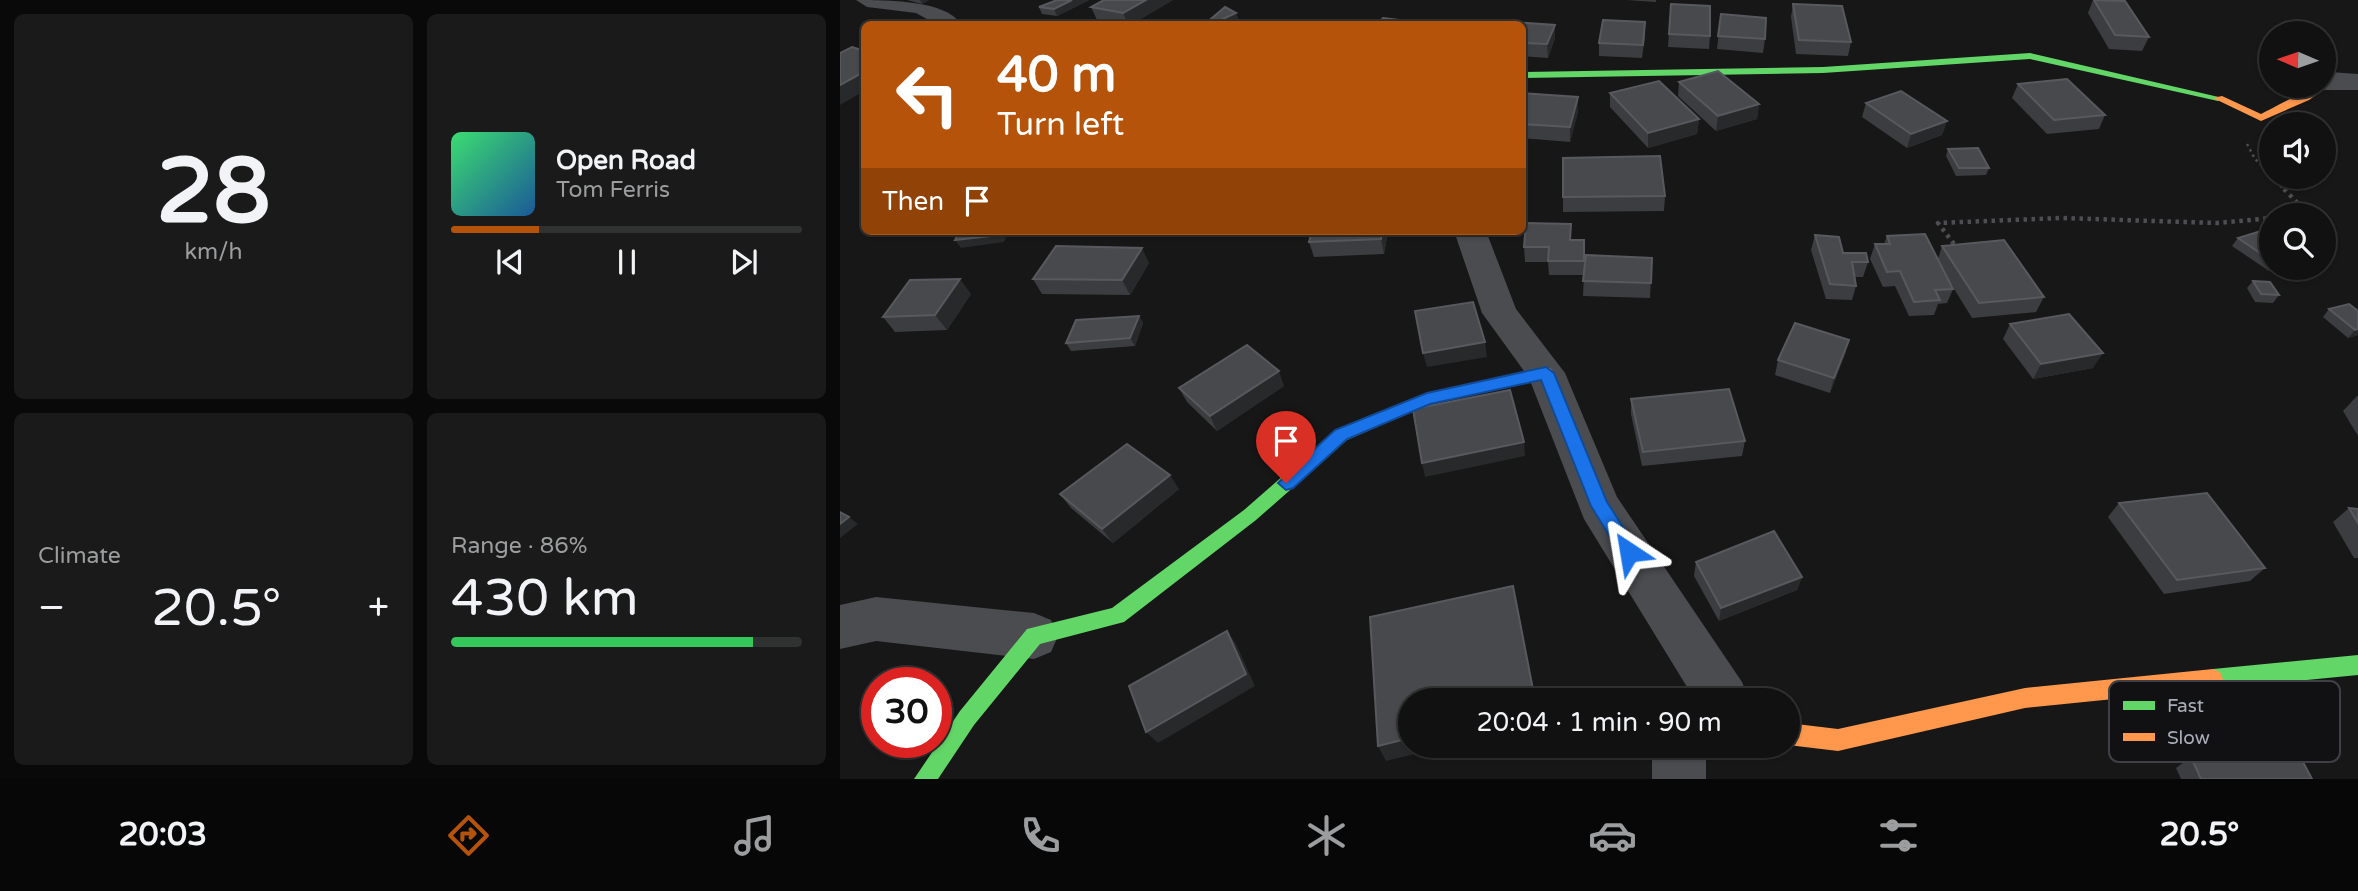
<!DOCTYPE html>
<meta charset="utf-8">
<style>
body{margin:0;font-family:"Varela Round",sans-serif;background:#1a1a1a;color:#f1f3f6;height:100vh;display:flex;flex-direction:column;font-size:26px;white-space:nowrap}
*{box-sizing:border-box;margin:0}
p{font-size:23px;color:#9c9d9f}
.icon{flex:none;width:38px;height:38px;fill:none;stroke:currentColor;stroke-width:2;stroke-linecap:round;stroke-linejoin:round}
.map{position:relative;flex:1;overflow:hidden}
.drawer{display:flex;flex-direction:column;gap:14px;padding:14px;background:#090909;width:840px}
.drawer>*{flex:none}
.guide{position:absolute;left:21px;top:21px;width:665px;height:214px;border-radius:10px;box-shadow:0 2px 5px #0004,0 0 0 2px #303131;background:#b45309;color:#fff;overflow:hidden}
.needle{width:46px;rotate:272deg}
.tools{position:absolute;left:1419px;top:21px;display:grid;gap:14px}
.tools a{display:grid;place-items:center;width:77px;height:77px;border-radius:50%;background:#111;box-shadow:0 2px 5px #0004,0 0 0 2px #303131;font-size:35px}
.speed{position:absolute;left:21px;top:667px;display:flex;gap:14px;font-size:35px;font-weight:700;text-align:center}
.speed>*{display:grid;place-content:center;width:91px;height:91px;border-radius:50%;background:#111;box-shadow:0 2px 5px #0004,0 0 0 2px #303131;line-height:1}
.speed .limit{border:10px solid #d22;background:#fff;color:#111}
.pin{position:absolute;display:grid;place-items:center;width:60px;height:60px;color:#fff;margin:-72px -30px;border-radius:50% 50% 50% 0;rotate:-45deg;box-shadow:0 0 7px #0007}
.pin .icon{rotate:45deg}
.me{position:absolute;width:77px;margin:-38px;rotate:327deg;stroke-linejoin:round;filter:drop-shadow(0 0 5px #0008)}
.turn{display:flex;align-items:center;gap:24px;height:147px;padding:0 21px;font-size:32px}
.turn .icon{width:91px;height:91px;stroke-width:2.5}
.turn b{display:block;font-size:49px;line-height:60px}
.then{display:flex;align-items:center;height:66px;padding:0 21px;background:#0003;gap:14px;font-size:26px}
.big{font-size:52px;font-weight:600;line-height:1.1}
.drawer .tile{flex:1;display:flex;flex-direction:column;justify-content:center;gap:10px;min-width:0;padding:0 24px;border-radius:10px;background:#1a1a1a}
.drawer .dial{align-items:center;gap:0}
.dial b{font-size:91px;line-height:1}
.song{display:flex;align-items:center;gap:21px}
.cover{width:84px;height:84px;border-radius:10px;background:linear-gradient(135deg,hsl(140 70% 55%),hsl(210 70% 35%))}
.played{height:7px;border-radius:4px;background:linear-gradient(90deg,#b45309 25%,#303131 25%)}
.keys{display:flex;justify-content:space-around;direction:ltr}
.heat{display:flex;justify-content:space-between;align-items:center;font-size:38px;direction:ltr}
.charge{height:10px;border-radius:5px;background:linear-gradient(90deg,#34c759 86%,#303131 0)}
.drawer .tiles{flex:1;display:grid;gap:14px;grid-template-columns:repeat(2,1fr)}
.trip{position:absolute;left:558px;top:688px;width:402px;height:70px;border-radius:35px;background:#111;box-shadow:0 2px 5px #0004,0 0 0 2px #303131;font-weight:600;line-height:70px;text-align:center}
.tabs{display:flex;height:112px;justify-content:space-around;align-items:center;background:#070707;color:#9c9d9f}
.tabs .icon{width:49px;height:49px}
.tabs .selected{color:#b45309}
.tabs b{font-size:32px;color:#f1f3f6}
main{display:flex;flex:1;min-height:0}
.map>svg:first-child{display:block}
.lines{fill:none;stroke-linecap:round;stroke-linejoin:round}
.path-far1{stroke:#4d4e52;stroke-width:2.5;stroke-dasharray:2.5 3.5;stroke-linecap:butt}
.path{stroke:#4d4e52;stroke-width:4.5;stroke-dasharray:3.5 4.5;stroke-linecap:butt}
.street{fill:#4b4c50;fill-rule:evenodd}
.fast{fill:#63d668;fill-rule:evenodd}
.slow{fill:#ff974d;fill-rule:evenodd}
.wall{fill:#3c3d40}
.shaded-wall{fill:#28292a}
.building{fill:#48494d;stroke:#57595e;stroke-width:2}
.route{fill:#1a73e8;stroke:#114b97;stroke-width:2}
.key{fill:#111113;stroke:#3e4045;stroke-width:2}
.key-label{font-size:19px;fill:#a8adb8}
</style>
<main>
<section class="drawer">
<div class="tiles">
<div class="tile dial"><b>28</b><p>km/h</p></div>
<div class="tile">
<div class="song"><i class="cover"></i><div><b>Open Road</b><p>Tom Ferris</p></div></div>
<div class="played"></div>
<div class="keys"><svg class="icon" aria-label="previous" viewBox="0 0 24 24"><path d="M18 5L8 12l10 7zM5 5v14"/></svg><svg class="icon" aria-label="pause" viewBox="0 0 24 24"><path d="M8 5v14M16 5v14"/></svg><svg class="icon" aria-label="next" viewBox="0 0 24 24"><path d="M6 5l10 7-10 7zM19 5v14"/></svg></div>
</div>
<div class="tile"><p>Climate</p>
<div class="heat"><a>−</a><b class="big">20.5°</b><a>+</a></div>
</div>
<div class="tile"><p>Range · 86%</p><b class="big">430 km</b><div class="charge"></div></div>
</div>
</section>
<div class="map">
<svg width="1518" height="779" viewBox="0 0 1518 779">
<rect width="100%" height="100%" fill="#171717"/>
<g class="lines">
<g class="path-far1">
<path d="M1407,144L1415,159L1432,176"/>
<path d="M1432,177L1445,191"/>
</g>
<g class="path">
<path d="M1444,189L1469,215H1462"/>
<path d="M1114,244L1098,223L1221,218L1377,223L1432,218"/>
</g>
<g class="street">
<path d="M16,0C43,0 108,0 120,24H96L76,13L27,7Z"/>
<path d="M1490,72L1518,74V90H1475L1472,86H1484V74Z"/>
<path d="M614,231H646L676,309L725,373L777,497L902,682L909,700H855L744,519L689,378L642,313Z"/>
<path d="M36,597L194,613L211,620L218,636L211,652L194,659L36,641L0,649V605Z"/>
<rect x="812" y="746" width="54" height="33"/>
</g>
<g class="fast">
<path d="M1190,53L1383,98L1378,101L1190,59L983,73L682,78V72L983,67Z"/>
<path d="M531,417L537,419L539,423L537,427L507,440L416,520L284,622L200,644L134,725L98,779H74L120,711L187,629L272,608L404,510L495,430Z"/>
<path d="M1518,655V675L1373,689L1366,686L1363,679L1366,672L1373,669Z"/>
</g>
<g class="slow">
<path d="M1484,83L1487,86L1486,88L1469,100L1421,121L1373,98L1382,96L1421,114C1435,107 1472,86 1484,86Z"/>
<path d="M706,367L711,369L714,373L711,377L590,404L531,429L525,427L523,423L525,419L587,393Z"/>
<path d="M1373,669L1380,672L1383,679L1380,686L1373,689L1185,708L998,751L948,745V723L998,729L1185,688Z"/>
</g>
</g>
<g class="wall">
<path d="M67,0H89L82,4Z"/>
<path d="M215,0H249L217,16L202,14L199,7L215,1Z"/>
<path d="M333,0L292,24H278L257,20L251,7Z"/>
<path d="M786,0H816V2Z"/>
<path d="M1253,0L1309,37L1302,51L1269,49L1248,13Z"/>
<path d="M831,4L870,36L869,49L828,47Z"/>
<path d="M953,4L1011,42L1008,56L956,54L951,17Z"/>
<path d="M881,14L925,39L923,53L877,49Z"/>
<path d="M682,24L715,38L708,58L682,56Z"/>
<path d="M805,35L802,58L759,56V43Z"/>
<path d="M839,82L919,104L917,119L876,131L838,96Z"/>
<path d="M1178,84L1265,115L1259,129L1207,134L1172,98Z"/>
<path d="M682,93L738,97V112L730,142L682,138Z"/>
<path d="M770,93L859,119L857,134L808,148L770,107Z"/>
<path d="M1026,103L1107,121L1102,135L1067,148L1022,117Z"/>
<path d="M1108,149L1149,168L1146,175L1116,176L1106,156Z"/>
<path d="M825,196L824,211L723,212V197Z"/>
<path d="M548,231L544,254L474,257L469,242Z"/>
<path d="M975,235L1003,253L1028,262L1023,277H1015L1016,286L1012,300L986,299L971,250Z"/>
<path d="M1432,235V268H1442L1429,271L1392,246L1398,238Z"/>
<path d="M1047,236L1098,259L1102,246L1204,297L1196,312L1132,318L1108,279L1113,289L1107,303L1098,304L1094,315L1069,316L1055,286L1043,287L1030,259L1035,244H1044Z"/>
<path d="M731,240H744V271L812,258L810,298L743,296L744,275H709L708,262H685L684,247Z"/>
<path d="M309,263L290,295L202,294L193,279Z"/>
<path d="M1413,281L1439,295L1433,303L1415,302L1407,288Z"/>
<path d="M131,294L107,330L55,332L43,317Z"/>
<path d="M1489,309L1518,311V335L1508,338L1483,317Z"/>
<path d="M299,316L303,323L295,346L231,351L226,343Z"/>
<path d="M1170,324L1253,368L1193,379L1163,339Z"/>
<path d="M1009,340L1005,354L990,393L935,375L938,360Z"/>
<path d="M444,386L377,431L347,402L339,388Z"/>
<path d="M1517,396H1518V436L1503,411Z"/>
<path d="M791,399L905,441L902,456L802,466L791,414Z"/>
<path d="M339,489L273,543L231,508L220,494Z"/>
<path d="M1279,503L1425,568L1410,581L1324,594L1268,517Z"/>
<path d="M1509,508L1518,509V558H1514L1493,522Z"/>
<path d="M856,562L962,577L957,590L879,621L854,576Z"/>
<path d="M1351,757L1472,779H1341L1336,768Z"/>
</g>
<g class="shaded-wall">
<path d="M80,0H89L82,4Z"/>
<path d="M232,0H249L217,16L214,9Z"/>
<path d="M306,0H333L292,24H288L283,13Z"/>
<path d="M396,13L399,20L389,24H372Z"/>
<path d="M715,25V38L708,58L707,44Z"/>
<path d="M24,72V91L0,105V85Z"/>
<path d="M738,97V112L730,142V127Z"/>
<path d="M919,104L917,119L876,131L878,116Z"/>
<path d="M859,119L857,134L808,148V133Z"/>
<path d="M1107,121L1102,135L1067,148L1071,134Z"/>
<path d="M160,231H169L164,242L121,248L115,240Z"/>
<path d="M542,231H548L544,254L541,239Z"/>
<path d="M302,248L309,263L290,295L282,280Z"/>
<path d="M1432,268H1442L1429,271Z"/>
<path d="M120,279L131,294L107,330L95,315Z"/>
<path d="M299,316L303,323L295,346L290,338Z"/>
<path d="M1518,329V335L1508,338L1515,330Z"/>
<path d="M1009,340L1005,354L990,393L994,378Z"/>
<path d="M645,342L647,357L587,367L583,353Z"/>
<path d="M1263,353L1253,368L1193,379L1201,364Z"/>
<path d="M439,371L444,386L377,431L370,416Z"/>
<path d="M684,442L685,456L585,477L582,463Z"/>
<path d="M330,475L339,489L273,543L262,529Z"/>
<path d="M9,517L18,524L0,538V524Z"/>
<path d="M962,577L957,590L879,621L881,608Z"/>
<path d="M387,631L396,644L415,686L318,743L306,732Z"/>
<path d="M570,738V746H608L546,761L538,746Z"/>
</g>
<g class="building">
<path d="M217,0H232L214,9L199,7Z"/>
<path d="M264,0H306L283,13L251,7Z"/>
<path d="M1254,0L1285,1L1309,37L1275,35Z"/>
<path d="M831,4L870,6V36L829,34Z"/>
<path d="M953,4L1002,6L1011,42L959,40Z"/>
<path d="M385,7L396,13L372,24H365Z"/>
<path d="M881,14L926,18L925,39L878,36Z"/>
<path d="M543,18L584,23L583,24H537Z"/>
<path d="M763,20L805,22L803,45L759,43Z"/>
<path d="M658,21L715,25L707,44L682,43V24H656Z"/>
<path d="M12,47L24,51V72L0,85V53Z"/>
<path d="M878,71L919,104L878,116L839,82Z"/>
<path d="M1227,79L1265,115L1214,120L1178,84Z"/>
<path d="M819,81L859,119L808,133L770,93Z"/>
<path d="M1061,91L1107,121L1071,134L1026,103Z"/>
<path d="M682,93L738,97L730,127L682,124Z"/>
<path d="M1138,148L1149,168H1119L1108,149Z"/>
<path d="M820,156L825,196L723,197V158Z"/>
<path d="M686,223L731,224L730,240H744V261H708L709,247H684Z"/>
<path d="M1424,230L1432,235V261L1398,238Z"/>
<path d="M120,231H160L159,235L115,240Z"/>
<path d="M472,231H542L541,239L469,242Z"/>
<path d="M1085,234L1113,289L1095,290L1100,300L1074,302L1060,271L1047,272L1035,244H1050L1047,236Z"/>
<path d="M975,235L999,237L1003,253H1026L1028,262H1012L1016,286L990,284Z"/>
<path d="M1164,240L1204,297L1139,303L1102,246Z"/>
<path d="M216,246L302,248L282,280L193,279Z"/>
<path d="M746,255L812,258L811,283L743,281Z"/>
<path d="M120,279L95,315L43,317L70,280Z"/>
<path d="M1413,281L1430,282L1439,295L1421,294Z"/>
<path d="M633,302L645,342L583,353L575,311Z"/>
<path d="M1509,304L1518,311V329L1515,330L1489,309Z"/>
<path d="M1229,314L1263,353L1201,364L1170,324Z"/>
<path d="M299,316L290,338L226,343L236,320Z"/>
<path d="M955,323L1009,340L994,378L938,360Z"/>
<path d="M407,345L439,371L370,416L339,388Z"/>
<path d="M889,389L905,441L803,452L791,399Z"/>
<path d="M670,390L684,442L582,463L573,409Z"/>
<path d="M287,444L330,475L262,529L220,494Z"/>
<path d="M1367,493L1425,568L1337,580L1279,503Z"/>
<path d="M1509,508L1518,509V523Z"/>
<path d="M0,512L9,517L0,524Z"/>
<path d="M934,531L962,577L881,608L856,562Z"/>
<path d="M673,586L695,700H570V738L538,746L530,617Z"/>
<path d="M387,631L406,674L306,732L289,686Z"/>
<path d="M1351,757L1462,760L1472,779H1361Z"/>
</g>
<path class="route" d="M706,367L714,373L767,502L799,552L796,558H783L751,506L701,380L590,404L507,439L453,488L446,490L438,483L495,430L587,393Z"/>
<rect x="1269" y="681" width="231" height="81" rx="10" class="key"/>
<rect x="1283" y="701" width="32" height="9" fill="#63d668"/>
<rect x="1283" y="733" width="32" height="8" fill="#ff974d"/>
<g class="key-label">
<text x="1327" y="712">Fast</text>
<text x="1327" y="744">Slow</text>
</g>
</svg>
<div class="tools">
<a><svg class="needle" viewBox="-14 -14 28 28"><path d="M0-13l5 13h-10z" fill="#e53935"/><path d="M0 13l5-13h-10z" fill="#9c9d9f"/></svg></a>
<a><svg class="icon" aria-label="sound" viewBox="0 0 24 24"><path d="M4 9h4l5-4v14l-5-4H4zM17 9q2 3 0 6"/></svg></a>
<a><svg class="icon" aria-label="search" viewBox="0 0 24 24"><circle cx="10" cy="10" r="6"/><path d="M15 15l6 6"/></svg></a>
</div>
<div class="speed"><div class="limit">30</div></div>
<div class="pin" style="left:446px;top:483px;background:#d93025"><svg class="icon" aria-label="arrive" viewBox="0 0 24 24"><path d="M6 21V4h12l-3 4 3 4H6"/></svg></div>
<svg class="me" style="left:789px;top:552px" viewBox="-20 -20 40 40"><path d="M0-17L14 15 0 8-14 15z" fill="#1a73e8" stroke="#fff" stroke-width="4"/></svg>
<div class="trip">20:04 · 1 min · 90 m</div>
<div class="guide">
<div class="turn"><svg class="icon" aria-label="left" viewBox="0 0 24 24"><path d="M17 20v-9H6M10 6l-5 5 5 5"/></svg><div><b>40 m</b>Turn left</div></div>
<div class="then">Then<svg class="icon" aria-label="arrive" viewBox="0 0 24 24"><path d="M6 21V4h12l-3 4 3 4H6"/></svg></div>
</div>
</div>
</main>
<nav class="tabs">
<b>20:03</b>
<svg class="icon selected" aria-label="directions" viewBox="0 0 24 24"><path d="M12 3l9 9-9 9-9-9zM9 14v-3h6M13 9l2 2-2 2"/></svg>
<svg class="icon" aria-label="music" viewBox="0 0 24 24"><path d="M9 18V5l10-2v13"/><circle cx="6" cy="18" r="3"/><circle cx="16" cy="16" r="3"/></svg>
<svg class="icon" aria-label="phone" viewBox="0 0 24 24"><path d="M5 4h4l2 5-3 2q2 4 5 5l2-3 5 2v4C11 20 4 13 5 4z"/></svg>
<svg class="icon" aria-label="climate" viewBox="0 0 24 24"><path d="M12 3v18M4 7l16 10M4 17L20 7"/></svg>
<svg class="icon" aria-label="car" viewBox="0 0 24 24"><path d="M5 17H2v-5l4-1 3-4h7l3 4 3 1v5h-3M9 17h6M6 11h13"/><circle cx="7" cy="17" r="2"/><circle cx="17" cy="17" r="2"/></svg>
<svg class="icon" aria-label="filters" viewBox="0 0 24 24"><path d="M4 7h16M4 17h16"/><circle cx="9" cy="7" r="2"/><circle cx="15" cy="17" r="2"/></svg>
<b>20.5°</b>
</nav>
